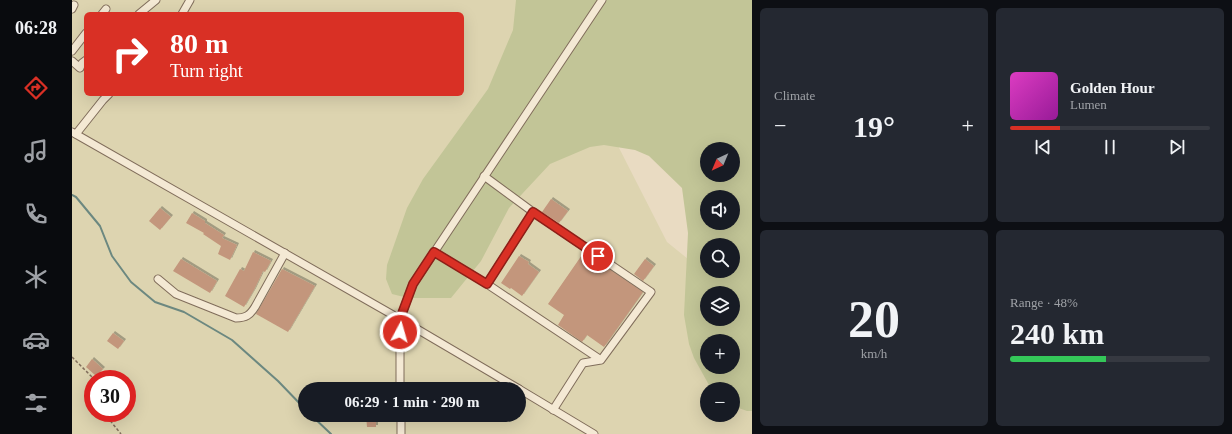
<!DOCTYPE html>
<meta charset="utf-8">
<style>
body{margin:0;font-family:"Times New Roman",serif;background:#242831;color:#f1f3f6;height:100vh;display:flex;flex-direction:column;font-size:15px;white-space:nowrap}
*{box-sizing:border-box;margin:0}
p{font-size:13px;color:#9ea1a6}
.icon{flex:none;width:22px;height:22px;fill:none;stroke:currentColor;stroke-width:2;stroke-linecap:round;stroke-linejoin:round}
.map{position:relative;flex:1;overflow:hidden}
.drawer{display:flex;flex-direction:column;gap:8px;padding:8px;background:#0d0f14;width:480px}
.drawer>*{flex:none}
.top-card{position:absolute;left:12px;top:12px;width:380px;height:84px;border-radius:6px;box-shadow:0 4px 16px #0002;background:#d93025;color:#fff;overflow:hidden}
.needle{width:26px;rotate:224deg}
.controls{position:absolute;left:628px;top:142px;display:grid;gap:8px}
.controls a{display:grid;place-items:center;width:40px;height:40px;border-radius:50%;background:#171b24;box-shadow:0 4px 16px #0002;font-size:20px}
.speed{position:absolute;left:12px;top:370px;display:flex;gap:8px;font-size:20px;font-weight:700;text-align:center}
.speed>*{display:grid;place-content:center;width:52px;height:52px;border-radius:50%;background:#171b24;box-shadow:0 4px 16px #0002;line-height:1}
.speed .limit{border:6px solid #d22;background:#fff;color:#111}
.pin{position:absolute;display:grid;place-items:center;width:34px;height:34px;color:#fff;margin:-17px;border:2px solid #fff;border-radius:50%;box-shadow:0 1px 4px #0007}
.me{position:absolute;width:44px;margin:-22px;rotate:6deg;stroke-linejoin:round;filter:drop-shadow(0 0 3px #0008)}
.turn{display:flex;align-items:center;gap:14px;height:84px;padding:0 20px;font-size:18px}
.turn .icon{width:52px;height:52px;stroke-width:2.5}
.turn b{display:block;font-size:28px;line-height:34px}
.big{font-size:30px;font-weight:700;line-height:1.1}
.drawer .widget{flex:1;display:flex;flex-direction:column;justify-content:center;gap:6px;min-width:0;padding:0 14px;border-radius:6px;background:#242831}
.drawer .dial{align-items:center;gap:0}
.dial b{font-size:52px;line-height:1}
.song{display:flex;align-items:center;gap:12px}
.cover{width:48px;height:48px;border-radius:6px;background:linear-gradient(135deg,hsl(310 70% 55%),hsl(300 70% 35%))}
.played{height:4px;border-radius:2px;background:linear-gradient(90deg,#d93025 25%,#363941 25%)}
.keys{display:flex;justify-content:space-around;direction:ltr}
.heat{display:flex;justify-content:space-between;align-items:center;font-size:22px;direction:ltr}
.charge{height:6px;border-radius:3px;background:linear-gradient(90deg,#34c759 48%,#363941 0)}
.drawer .tiles{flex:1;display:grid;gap:8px;grid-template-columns:repeat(2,1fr)}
.trip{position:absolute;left:226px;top:382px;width:228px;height:40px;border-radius:20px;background:#171b24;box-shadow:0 4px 16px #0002;font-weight:700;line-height:40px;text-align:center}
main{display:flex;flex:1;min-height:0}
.tab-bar{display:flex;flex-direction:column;width:72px;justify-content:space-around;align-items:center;background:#090b0e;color:#9ea1a6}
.tab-bar .icon{width:28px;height:28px}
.tab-bar .active{color:#d93025}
.tab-bar b{font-size:18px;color:#f1f3f6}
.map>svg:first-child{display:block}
.farmland{fill:#ddd4b0;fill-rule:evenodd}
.green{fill:#c2c597;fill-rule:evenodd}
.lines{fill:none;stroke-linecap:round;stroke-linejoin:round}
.stream{stroke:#6c8880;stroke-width:2}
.building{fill:#c3967c;filter:url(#shadow)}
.minor-casing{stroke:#806d5b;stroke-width:9}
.path{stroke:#806d5b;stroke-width:1.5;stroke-dasharray:3 2;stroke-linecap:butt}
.minor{stroke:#f4e9d4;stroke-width:7}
.route-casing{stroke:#8d1f18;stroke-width:10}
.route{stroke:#d93025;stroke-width:7}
</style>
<main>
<nav class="tab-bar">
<b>06:28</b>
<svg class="icon active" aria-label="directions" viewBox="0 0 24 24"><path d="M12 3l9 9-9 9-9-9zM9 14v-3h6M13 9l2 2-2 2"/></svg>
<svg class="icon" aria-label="music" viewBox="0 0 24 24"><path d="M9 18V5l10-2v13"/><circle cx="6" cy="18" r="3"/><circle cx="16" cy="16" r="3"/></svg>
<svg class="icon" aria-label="phone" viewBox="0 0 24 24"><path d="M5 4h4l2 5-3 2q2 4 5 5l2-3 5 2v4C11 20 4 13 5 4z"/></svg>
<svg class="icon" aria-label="climate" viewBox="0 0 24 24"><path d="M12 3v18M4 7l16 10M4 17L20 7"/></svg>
<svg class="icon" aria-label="car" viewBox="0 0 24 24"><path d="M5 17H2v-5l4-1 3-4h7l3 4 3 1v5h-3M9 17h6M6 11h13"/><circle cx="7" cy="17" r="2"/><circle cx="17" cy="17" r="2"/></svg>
<svg class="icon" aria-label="filters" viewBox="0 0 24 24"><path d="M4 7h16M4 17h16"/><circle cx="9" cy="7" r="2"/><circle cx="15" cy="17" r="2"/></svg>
</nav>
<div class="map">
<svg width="680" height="434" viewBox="0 0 680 434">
<defs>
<filter id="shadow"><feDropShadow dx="2" dy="-2" stdDeviation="0" flood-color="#0004"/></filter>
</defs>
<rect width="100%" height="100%" fill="#e9dbc2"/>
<path class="farmland" d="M0,0H539L519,93L595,242L658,293H635V319H661L680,311V434H0ZM14,14H390V94H14ZM635,341H661V367H635ZM21,379H55V413H21ZM233,389H447V415H233ZM635,389H661V415H635Z"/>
<path class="green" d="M444,0H680V411H675L661,406V389H641L637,385L622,358L617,344L612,315L616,233L610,188L577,156L563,150L532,145L518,147L478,164L437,208L409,261L379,298H336L320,294L314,279L315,265L335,208L351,179L416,89L441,30ZM635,149H661V175H635ZM635,197H661V223H635ZM635,245H661V271H635ZM635,293H661V319H635ZM635,341H661V367H635Z"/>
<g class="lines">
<g class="stream">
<path d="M0,195L4,197L28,226L40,256L59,282L83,302L112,312L160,340L206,381L233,409"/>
<path d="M239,415L259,434"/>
</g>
</g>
<g class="building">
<path d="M479,199L496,211L487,223L470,212Z"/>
<path d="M88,208L99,217L88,230L77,221Z"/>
<path d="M120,213L133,221V223L152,235L150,238L165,245L158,260L146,254L149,246L131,234L132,233L114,223Z"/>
<path d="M181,252L199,261L193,272L191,271L182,290L172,307L153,296L168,269L172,271Z"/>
<path d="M512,252L571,292L532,347L515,335L510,342L486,325L492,315L476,304Z"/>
<path d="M447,256L457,262L456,264L467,272L450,296L439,288L438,289L429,283Z"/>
<path d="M109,259L145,281L138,293L101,271Z"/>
<path d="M573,259L582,266L571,281L562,274Z"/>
<path d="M210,269L243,286L216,332L184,314Z"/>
<path d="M41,333L52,341L46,349L35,341Z"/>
<path d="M20,359L31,369L24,376L14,367Z"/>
<path d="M294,415H304V427H295Z"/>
</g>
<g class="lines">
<g class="minor-casing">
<g id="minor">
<path d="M0,9L2,5"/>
<path d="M30,14L34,9"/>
<path d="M67,14L84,0"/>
<path d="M110,14L118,0"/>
<path d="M0,51L14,33"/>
<path d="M0,61L8,68L10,63L14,60"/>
<path d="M0,132L328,319L447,389"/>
<path d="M4,134L31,100L37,94"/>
<path d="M412,176L461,212"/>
<path d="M362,252L415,284"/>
<path d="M86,279L104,294L164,318C174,318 178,315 183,307L213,253"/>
<path d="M328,389V319L341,284L530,0"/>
<path d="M447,389L522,434"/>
<path d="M481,410L511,363L529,360L579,292L461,212L415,284L529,360"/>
<path d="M329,415V434"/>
</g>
</g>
<g class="path">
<path d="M0,357L22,379"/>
<path d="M32,413L49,434"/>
</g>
<use href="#minor" class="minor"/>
</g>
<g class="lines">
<g class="route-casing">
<path id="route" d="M328,332V319L341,284L362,252L415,284L461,212L526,256"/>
</g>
<use href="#route" class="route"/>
</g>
</svg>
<div class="controls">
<a><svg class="needle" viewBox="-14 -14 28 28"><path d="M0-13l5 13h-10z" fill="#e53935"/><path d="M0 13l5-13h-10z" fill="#9ea1a6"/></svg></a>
<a><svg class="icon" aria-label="sound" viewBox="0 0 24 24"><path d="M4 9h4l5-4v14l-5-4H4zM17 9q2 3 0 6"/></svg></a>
<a><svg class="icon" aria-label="search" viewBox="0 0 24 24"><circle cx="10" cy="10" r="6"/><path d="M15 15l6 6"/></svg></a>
<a><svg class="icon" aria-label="layers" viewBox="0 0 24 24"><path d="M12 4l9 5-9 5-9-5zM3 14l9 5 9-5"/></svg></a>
<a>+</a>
<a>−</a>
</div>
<div class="speed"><div class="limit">30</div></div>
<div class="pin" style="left:526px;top:256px;background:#d93025"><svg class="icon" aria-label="arrive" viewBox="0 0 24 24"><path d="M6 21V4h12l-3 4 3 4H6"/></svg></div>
<svg class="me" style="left:328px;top:332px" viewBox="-20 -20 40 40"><circle r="17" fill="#d93025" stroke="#fff" stroke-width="3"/><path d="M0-11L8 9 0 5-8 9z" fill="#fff"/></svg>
<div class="trip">06:29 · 1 min · 290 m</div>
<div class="top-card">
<div class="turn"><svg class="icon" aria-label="right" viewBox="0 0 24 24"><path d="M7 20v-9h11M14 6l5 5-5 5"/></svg><div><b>80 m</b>Turn right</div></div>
</div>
</div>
<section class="drawer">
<div class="tiles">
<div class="widget"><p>Climate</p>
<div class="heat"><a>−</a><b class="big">19°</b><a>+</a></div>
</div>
<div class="widget">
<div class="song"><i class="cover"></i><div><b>Golden Hour</b><p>Lumen</p></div></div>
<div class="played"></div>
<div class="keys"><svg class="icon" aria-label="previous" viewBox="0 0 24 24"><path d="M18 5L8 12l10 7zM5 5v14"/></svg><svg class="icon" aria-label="pause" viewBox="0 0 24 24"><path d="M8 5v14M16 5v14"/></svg><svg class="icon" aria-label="next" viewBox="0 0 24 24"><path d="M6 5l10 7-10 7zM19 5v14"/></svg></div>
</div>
<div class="widget dial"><b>20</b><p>km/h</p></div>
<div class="widget"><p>Range · 48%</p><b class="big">240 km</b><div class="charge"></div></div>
</div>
</section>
</main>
